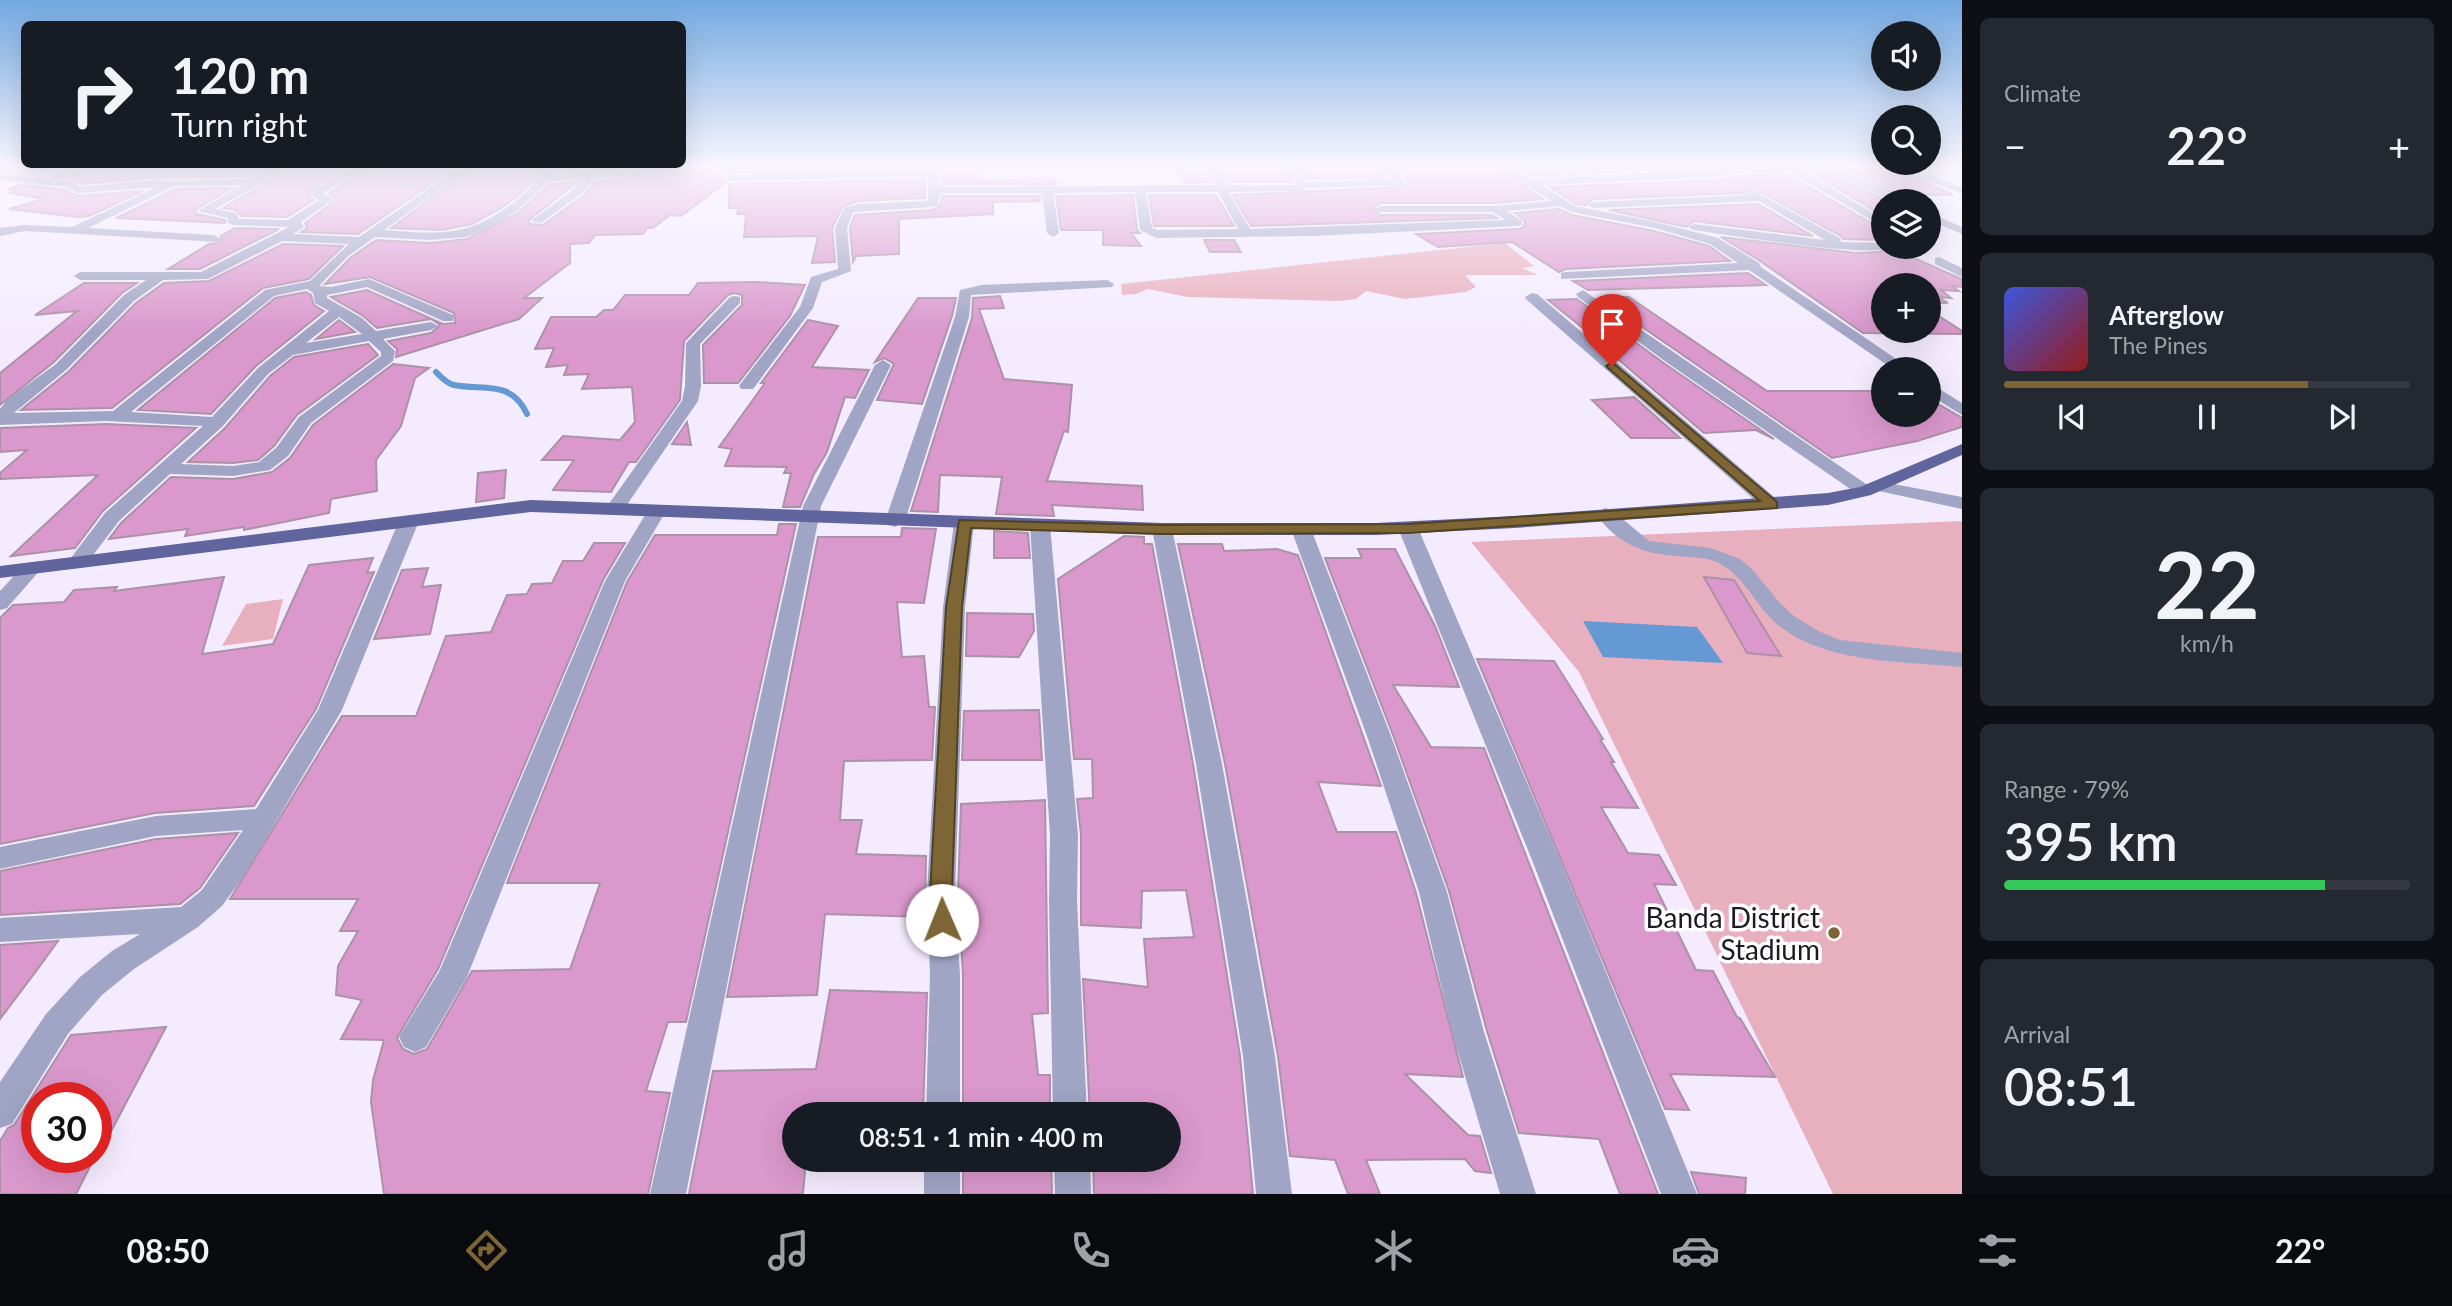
<!DOCTYPE html>
<meta charset="utf-8">
<style>
body{margin:0;font-family:Lato,sans-serif;background:#242831;color:#f1f3f6;height:100vh;display:flex;flex-direction:column;font-size:26px;white-space:nowrap}
*{box-sizing:border-box;margin:0}
p{font-size:23px;color:#9ea1a6}
.icon{flex:none;width:38px;height:38px;fill:none;stroke:currentColor;stroke-width:2;stroke-linecap:round;stroke-linejoin:round}
.map{position:relative;flex:1;overflow:hidden}
.details{display:flex;flex-direction:column;gap:18px;padding:18px;background:#0d0f14;width:490px}
.details>*{flex:none}
.top-card{position:absolute;left:21px;top:21px;width:665px;height:147px;border-radius:10px;box-shadow:0 7px 28px #0002;background:#171b24;color:#f1f3f6;overflow:hidden}
.buttons{position:absolute;left:1871px;top:21px;display:grid;gap:14px}
.buttons a{display:grid;place-items:center;width:70px;height:70px;border-radius:50%;background:#171b24;box-shadow:0 7px 28px #0002;font-size:35px}
.speed{position:absolute;left:21px;top:1082px;display:flex;gap:14px;font-size:35px;font-weight:700;text-align:center}
.speed>*{display:grid;place-content:center;width:91px;height:91px;border-radius:50%;background:#171b24;box-shadow:0 7px 28px #0002;line-height:1}
.speed .limit{border:10px solid #d22;background:#fff;color:#111}
.pin{position:absolute;display:grid;place-items:center;width:60px;height:60px;color:#fff;margin:-72px -30px;border-radius:50% 50% 50% 0;rotate:-45deg;box-shadow:0 0 7px #0007}
.pin .icon{rotate:45deg}
.me{position:absolute;width:77px;margin:-38px;rotate:359deg;stroke-linejoin:round;filter:drop-shadow(0 0 5px #0008)}
.turn{display:flex;align-items:center;gap:24px;height:147px;padding:0 35px;font-size:32px}
.turn .icon{width:91px;height:91px;stroke-width:2.5}
.turn b{display:block;font-size:49px;line-height:60px}
.big{font-size:52px;font-weight:600;line-height:1.1}
.details .tile{flex:1;display:flex;flex-direction:column;justify-content:center;gap:10px;min-width:0;padding:0 24px;border-radius:10px;background:#242831}
.details .dial{align-items:center;gap:0}
.dial b{font-size:91px;line-height:1}
.song{display:flex;align-items:center;gap:21px}
.cover{width:84px;height:84px;border-radius:10px;background:linear-gradient(135deg,hsl(230 70% 55%),hsl(0 70% 35%))}
.played{height:7px;border-radius:4px;background:linear-gradient(90deg,#7d6535 75%,#363941 75%)}
.keys{display:flex;justify-content:space-around;direction:ltr}
.heat{display:flex;justify-content:space-between;align-items:center;font-size:38px;direction:ltr}
.charge{height:10px;border-radius:5px;background:linear-gradient(90deg,#34c759 79%,#363941 0)}
.trip{position:absolute;left:782px;top:1102px;width:399px;height:70px;border-radius:35px;background:#171b24;box-shadow:0 7px 28px #0002;font-weight:600;line-height:70px;text-align:center}
.tabs{display:flex;height:112px;justify-content:space-around;align-items:center;background:#090b0e;color:#9ea1a6}
.tabs .icon{width:49px;height:49px}
.tabs .active{color:#7d6535}
.tabs b{font-size:32px;color:#f1f3f6}
main{display:flex;flex:1;min-height:0}
.map>svg:first-child{display:block}
.green{fill:#e8afbe}
.water{fill:#6599d4}
.lines{fill:none;stroke-linecap:round;stroke-linejoin:round}
.stream{stroke:#6599d4;stroke-width:6}
.building{fill:#da98cd;stroke:#ac92a6;stroke-width:2}
.minor{fill:#a1a5c5;fill-rule:evenodd}
.major{fill:#60659d;fill-rule:evenodd}
.route{fill:#7d6535;stroke:#514222;stroke-width:2}
.poi-dot{fill:#7d6535;stroke:#fff;stroke-width:2.5}
.labels{text-anchor:middle;dominant-baseline:central;stroke-width:7;stroke-linejoin:round;paint-order:stroke}
.near-poi-label{font-size:28px;fill:#1e1923;stroke:#fff;text-anchor:end}
</style>
<main>
<div class="map">
<svg width="1962" height="1194" viewBox="0 0 1962 1194">
<rect width="100%" height="100%" fill="#f4ecfe"/>
<g class="green">
<path d="M1505,243L1534,266L1522,268L1538,275H1465L1476,287L1466,292L1405,299L1366,291L1356,299L1339,301L1188,297L1148,289L1136,294L1122,295L1121,284Z"/>
<path d="M1962,521V1194H1833L1579,672L1471,542Z"/>
<path d="M283,599L273,639L222,646L246,604Z"/>
</g>
<path class="water" d="M1583,621L1697,627L1723,663L1603,657Z"/>
<g class="lines">
<path class="stream" d="M436,372C441,377 447,384 454,385C483,391 511,379 527,414"/>
</g>
<g class="building">
<path d="M76,165L92,166L265,165L252,176L162,177L81,184L69,178L52,177L77,170Z"/>
<path d="M283,165H354L314,187L308,196L314,200L287,217L241,216L236,210L223,208L259,187Z"/>
<path d="M373,165H459L358,234L301,232L307,228L305,223L332,203L334,197L329,193Z"/>
<path d="M476,165H548L520,194L503,207L472,224L442,230L391,228Z"/>
<path d="M569,165H617V168L558,172Z"/>
<path d="M657,165H766L769,168L837,165L839,169L725,173L722,180L725,183L681,216L670,215L653,228H647L643,234L595,235L589,243L570,244V263L524,298H542L519,319L396,357L397,349L388,341L431,333L440,325L431,319L377,328L363,316L331,297L367,290L443,324L455,323L454,313L370,277L325,284L350,258L376,240L430,243L467,239L518,213L550,184L577,182L528,221L530,224L543,225L583,196L596,181L623,179L634,172L633,166Z"/>
<path d="M940,165H983L980,181L1055,178L1056,184H942Z"/>
<path d="M1222,165H1283L1293,182H1228Z"/>
<path d="M1299,165H1375L1386,177L1307,179Z"/>
<path d="M1392,165H1495L1543,199L1495,203H1381L1373,208L1381,215H1492L1497,218L1251,226L1233,195L1402,187L1407,184L1408,180Z"/>
<path d="M1514,165H1748L1532,176Z"/>
<path d="M1798,165H1816L1887,201H1883V216Z"/>
<path d="M1837,165H1888L1919,176L1921,180L1953,195H1912L1928,201H1907Z"/>
<path d="M1208,171L1212,182L1186,183L1179,172Z"/>
<path d="M1757,174L1789,175L1883,230V240L1843,239L1841,236L1753,188L1745,193L1593,199L1586,205L1576,204L1550,187L1714,180Z"/>
<path d="M925,179V198L858,201L842,207L832,228L835,262L812,263L818,236L744,237L746,214H737L739,208H729V184Z"/>
<path d="M22,185L65,190L78,196L143,191L89,216L78,217L9,209L44,199L9,193L17,191L7,189Z"/>
<path d="M232,188L195,210L197,214L225,220V223L116,218L176,189Z"/>
<path d="M1133,195L1137,230L1140,233H1131L1141,246L1103,245V230H1061L1056,196Z"/>
<path d="M1149,195H1216L1234,226H1154Z"/>
<path d="M942,196H1040V201L993,202V214L899,219V254L856,256L853,262L850,228L855,215L933,210L941,204Z"/>
<path d="M1758,204L1813,236L1694,221L1686,227L1609,210Z"/>
<path d="M1559,209L1572,215L1654,231L1709,246L1730,261L1566,269L1559,272L1512,242L1438,247L1416,234L1519,229L1524,227L1525,221L1515,213Z"/>
<path d="M235,228L279,229L200,269H168L209,244L220,243L221,236Z"/>
<path d="M1721,237L1856,253L1878,252L1891,248L1962,279V287L1952,286L1959,291L1941,290L1951,298L1937,297L1948,303H1928V285H1883V331H1928V309L1962,331V334L1863,333L1760,261Z"/>
<path d="M1204,240H1234L1241,252H1210Z"/>
<path d="M283,244L343,246L309,279L263,288L112,408L21,410L68,372L136,303L164,283L209,281Z"/>
<path d="M1748,273L1766,285L1588,290L1573,281Z"/>
<path d="M757,282L805,285L790,316L738,383H704L703,345L742,305V295L734,293L728,295L684,341L680,400L636,462H629L611,492L553,490L574,460H542L563,436L620,440L635,422L632,387L582,389L589,374L564,375L568,365L546,367L554,348L535,349L551,317H596L604,310H613L625,295H689L698,283Z"/>
<path d="M84,283H137L122,293L54,362L0,405V373L77,311L35,315Z"/>
<path d="M306,292L311,295L314,305L324,311L256,366L211,414L138,410L275,298Z"/>
<path d="M1000,296L1004,308L979,309L1004,379L1072,385L1068,432L1064,431L1047,481L1142,486L1143,510L1052,505L1054,516L996,514L1002,477L940,475L938,512L911,511L972,318L973,298Z"/>
<path d="M1629,297L1767,391H1883V415H1928V398L1962,418V427L1917,441L1832,458L1600,298Z"/>
<path d="M918,298H956L952,316L922,404L877,400L894,364L884,358L875,362Z"/>
<path d="M1577,299L1665,364L1774,439L1756,430L1704,433L1612,354H1615L1548,300Z"/>
<path d="M339,320L355,332L316,339Z"/>
<path d="M808,320L838,326L812,367L869,370L855,398L845,397L827,452L814,474L800,507H783L791,473H784L787,467L725,466L732,449L719,447L765,383H761Z"/>
<path d="M368,344L378,355L297,415L274,446L258,460L233,463L188,462L225,428L270,376L294,357Z"/>
<path d="M393,364L429,368L415,378L401,426L376,460L377,491L331,499L329,513L244,530V527L185,536L188,529L109,539L121,523L171,477L233,479L272,472L290,458L313,425Z"/>
<path d="M1634,397L1680,438H1631L1592,400Z"/>
<path d="M687,422L691,445L672,444Z"/>
<path d="M106,424L196,428L103,511L75,548L11,556L98,475L0,479V473L27,450L0,452V428Z"/>
<path d="M506,470L504,498L476,502L478,473Z"/>
<path d="M779,524H796L686,1022H668L646,1091L670,1093L648,1194H384L371,1102L373,1080L384,1040L341,1039L362,1000L336,995L338,966L358,931H340L358,899H230L342,716H416L446,636L491,632L507,595L527,594L532,584L552,583L563,561H583L594,543H625L603,580L438,969L397,1038L403,1049L414,1054L427,1049L472,971L570,969L600,883H507L627,582L655,535H777Z"/>
<path d="M902,528L936,529L924,603L897,602L902,657L924,656L929,707H935L932,760L844,761L840,820H862L856,854L926,856L925,917L825,914L817,995L727,997L818,537H901Z"/>
<path d="M994,531L1028,533L1030,558H994Z"/>
<path d="M1124,536L1144,537V544H1152L1193,764L1240,1056L1253,1194H1094L1093,1160H1169V1115H1090L1083,979L1148,987L1144,939L1194,937L1186,890L1142,891L1141,928L1081,925V835L1077,799L1093,798L1092,759H1074L1058,579Z"/>
<path d="M1178,544H1222L1224,551L1277,549L1298,555L1381,786L1318,782L1337,832H1396L1416,893L1463,1077L1405,1074L1468,1135L1480,1136L1491,1173L1475,1171L1465,1159L1366,1160L1380,1194H1348L1335,1160L1290,1156L1278,1056L1225,764Z"/>
<path d="M1358,549H1395L1435,626L1459,687L1393,685L1431,747L1484,748L1658,1194H1620L1599,1139L1519,1133L1487,1031L1449,891L1393,735L1325,558H1362Z"/>
<path d="M373,558L367,573L374,572L316,709L254,806L155,813L0,844V618L13,605L64,602L74,590L117,587L114,591L224,577L202,654L273,644L309,565Z"/>
<path d="M428,568L422,587L441,585L430,634L374,639L402,570Z"/>
<path d="M1704,577L1734,580L1781,656L1747,653Z"/>
<path d="M967,613L1033,614L1034,631L1019,657L966,656Z"/>
<path d="M1477,659L1554,661L1603,739H1600L1614,762H1611L1638,808L1601,807L1628,853L1659,855L1676,885L1654,884L1696,970L1713,971L1737,1017L1740,1018L1775,1077L1670,1074L1689,1110L1665,1109Z"/>
<path d="M1039,710L1042,760H962L964,711Z"/>
<path d="M1045,800L1048,1013L1032,1014L1038,1075H1050V1115H963V975L958,893L961,804Z"/>
<path d="M238,833L200,888L180,904L0,915V871L156,839Z"/>
<path d="M58,941L37,970L0,1019V945Z"/>
<path d="M830,990L927,993L923,1115H794V1160H806L803,1194H689L713,1071L816,1069Z"/>
<path d="M166,1027L96,1160V1097H37V1157H95L76,1194H0V1141L8,1128L14,1125L71,1035Z"/>
<path d="M963,1160H1051L1052,1194H963Z"/>
<path d="M1691,1172L1746,1178L1745,1194H1699Z"/>
</g>
<g class="lines">
<g class="minor">
<path d="M269,165H280L258,185L215,209L236,213L239,219L288,220L319,200L311,195L315,189L359,165H371L323,193L331,197V201L301,222L304,227L293,234L359,237L463,165H474L384,230C446,235 472,237 522,196C532,188 543,170 552,165H567L556,170L553,175L621,170L619,165H629L633,170L623,176L595,178L581,194L541,223L531,221L573,190L583,179L549,181L517,211L488,228L466,237L430,240L375,237L348,256L319,286L331,287L369,279L453,315V321H443L367,287L327,295V298L362,318L376,331L431,322L438,326L431,330L383,339L395,351L393,361L311,423L288,456L270,470L233,476L170,474L119,521L84,567H70L67,563L105,513L203,426L106,421L0,425V409L7,400L56,364L124,295L146,280H80L74,276L80,272H201L289,227L233,225L227,222L228,218L198,211L242,185L175,186L88,228L214,235L220,239L218,242L25,231L0,236V228L25,225L72,227L157,187L78,193L66,187L0,180V174L69,181L80,187L162,180L167,182L253,179ZM282,241L349,244L310,281L265,290L113,411L14,413L66,370L134,301L163,280L208,279ZM307,289L313,293L315,303L329,311L258,368L212,417L131,412L274,296ZM339,317L362,334L306,343ZM369,341L381,352V356L299,417L276,448L259,462L233,466L181,464L223,426L268,374L293,355Z"/>
<path d="M927,165H937L940,187L1216,185L1209,165H1219L1226,185H1298L1286,165H1296L1306,182L1392,179L1378,165H1389L1406,182L1401,185L1306,188L1301,191L1229,192L1250,229L1505,220L1493,212H1381L1375,209L1381,206H1495L1551,201L1497,165H1509L1531,179L1793,165L1883,219V227L1790,172L1757,171L1714,177L1541,185L1575,206L1656,222L1718,238L1759,263L1761,267L1911,369H1893L1749,270L1561,279V273L1566,272L1738,263L1710,244L1655,228L1572,212L1560,206L1507,211L1522,221V225L1518,226L1314,236L1156,238L1140,230L1135,192L1053,193L1059,233L1053,237L1047,233L1042,193H940L938,204L933,207L853,212L847,228L851,271L822,282L813,308L753,389H741L739,386L741,383L800,307L811,277L838,269L835,228L844,208L858,204L928,201V176L729,181L725,180V176L782,172L928,170ZM1146,192H1218L1238,229L1158,230L1152,228Z"/>
<path d="M1818,165H1831L1905,201H1892Z"/>
<path d="M1926,173L1962,187V194L1922,178L1921,176Z"/>
<path d="M1752,190L1840,238L1841,242L1883,243V247H1889C1873,259 1723,234 1694,230L1688,227L1694,224L1825,240L1759,201L1593,208L1588,205L1593,202L1748,195L1747,193Z"/>
<path d="M1928,212L1962,227V234L1928,220Z"/>
<path d="M1939,257L1962,268V277L1935,264V258Z"/>
<path d="M1107,280L1114,284L1112,287L971,295L969,317L905,521L895,527L888,525L885,521L955,317L960,290L981,285Z"/>
<path d="M1583,290L1869,486L1878,481L1962,497V509L1874,490L1871,495H1859L1666,362L1578,297L1576,294Z"/>
<path d="M1532,293L1537,294L1779,501L1781,505L1779,509H1765L1527,300L1525,297Z"/>
<path d="M735,296L740,297V303L700,344L701,386L698,401L622,512H608L606,508L682,401L685,386L686,343L730,297Z"/>
<path d="M883,360L891,365L821,506L686,1194H650L803,506L875,365Z"/>
<path d="M1928,382L1962,403V415L1928,394Z"/>
<path d="M657,505L666,511L625,581L467,977L426,1047L415,1052L404,1047L399,1037L440,970L605,581L650,507Z"/>
<path d="M1605,508L1612,510L1649,541L1711,548L1740,559L1751,568L1780,603L1794,616L1818,631L1840,640L1962,653V667C1902,661 1826,664 1778,625C1754,605 1744,573 1714,561C1703,557 1689,557 1677,556C1643,554 1616,543 1596,514Z"/>
<path d="M409,515L419,521L342,710L243,877L222,906L198,927L134,969L102,995L68,1034L12,1124L0,1128V1082L46,1014L80,977L112,951L140,934L0,942V918L181,907L202,890L243,830L156,836L0,869V847L156,816L256,809L318,710L399,521Z"/>
<path d="M964,517L974,523L965,607L955,893L960,975V1115H926L930,975L927,893L943,607L954,523Z"/>
<path d="M1040,519L1050,525L1078,835L1077,901L1087,1115H1053L1049,901L1050,835L1030,525Z"/>
<path d="M1408,522L1418,528L1560,860L1697,1194H1661L1532,860L1398,528Z"/>
<path d="M1162,523L1172,529L1222,764L1275,1056L1292,1194H1256L1243,1056L1196,764L1152,529Z"/>
<path d="M1301,523L1311,529L1391,736L1447,892L1484,1032L1536,1194H1500L1452,1032L1419,892L1367,736L1291,529Z"/>
<path d="M32,562L39,564L42,568L7,608L0,610V591L25,564Z"/>
<rect x="924" y="1160" width="36" height="34"/>
<path d="M1054,1160H1090L1091,1194H1055Z"/>
</g>
<path class="major" d="M1962,444V455L1871,495L1828,505L1515,528L1376,535H1162L531,512L0,578V566L531,500L1162,523H1376L1515,516L1828,493L1860,487Z"/>
</g>
<linearGradient id="sky" x2="0" y2="1"><stop stop-color="#73a9e0"/><stop offset="0.5" stop-color="#faf6ff"/><stop offset="1" stop-color="#faf6ff" stop-opacity="0"/></linearGradient>
<rect width="1962" height="332" fill="url(#sky)"/>
<path class="route" d="M1612,362L1777,502V508L1408,533L1162,534L971,528L962,607L952,893L953,920L950,927L942,930L934,927L931,920L930,893L946,607L959,520L1162,525L1408,524L1760,501L1608,368L1606,366Z"/>
<circle class="poi-dot" cx="1834" cy="933" r="7"/>
<g class="labels">
<g class="near-poi-label">
<text x="1820" y="917">Banda District<tspan x="1820" dy="32">Stadium</tspan></text>
</g>
</g>
</svg>
<div class="buttons">
<a><svg class="icon" aria-label="sound" viewBox="0 0 24 24"><path d="M4 9h4l5-4v14l-5-4H4zM17 9q2 3 0 6"/></svg></a>
<a><svg class="icon" aria-label="search" viewBox="0 0 24 24"><circle cx="10" cy="10" r="6"/><path d="M15 15l6 6"/></svg></a>
<a><svg class="icon" aria-label="layers" viewBox="0 0 24 24"><path d="M12 4l9 5-9 5-9-5zM3 14l9 5 9-5"/></svg></a>
<a>+</a>
<a>−</a>
</div>
<div class="speed"><div class="limit">30</div></div>
<div class="pin" style="left:1612px;top:366px;background:#d93025"><svg class="icon" aria-label="arrive" viewBox="0 0 24 24"><path d="M6 21V4h12l-3 4 3 4H6"/></svg></div>
<svg class="me" style="left:942px;top:920px" viewBox="-20 -20 40 40"><circle r="19" fill="#fff"/><path d="M0-13L10 11 0 6-10 11z" fill="#7d6535"/></svg>
<div class="trip">08:51 · 1 min · 400 m</div>
<div class="top-card">
<div class="turn"><svg class="icon" aria-label="right" viewBox="0 0 24 24"><path d="M7 20v-9h11M14 6l5 5-5 5"/></svg><div><b>120 m</b>Turn right</div></div>
</div>
</div>
<section class="details">
<div class="tile"><p>Climate</p>
<div class="heat"><a>−</a><b class="big">22°</b><a>+</a></div>
</div>
<div class="tile">
<div class="song"><i class="cover"></i><div><b>Afterglow</b><p>The Pines</p></div></div>
<div class="played"></div>
<div class="keys"><svg class="icon" aria-label="previous" viewBox="0 0 24 24"><path d="M18 5L8 12l10 7zM5 5v14"/></svg><svg class="icon" aria-label="pause" viewBox="0 0 24 24"><path d="M8 5v14M16 5v14"/></svg><svg class="icon" aria-label="next" viewBox="0 0 24 24"><path d="M6 5l10 7-10 7zM19 5v14"/></svg></div>
</div>
<div class="tile dial"><b>22</b><p>km/h</p></div>
<div class="tile"><p>Range · 79%</p><b class="big">395 km</b><div class="charge"></div></div>
<div class="tile"><p>Arrival</p><b class="big">08:51</b></div>
</section>
</main>
<nav class="tabs">
<b>08:50</b>
<svg class="icon active" aria-label="directions" viewBox="0 0 24 24"><path d="M12 3l9 9-9 9-9-9zM9 14v-3h6M13 9l2 2-2 2"/></svg>
<svg class="icon" aria-label="music" viewBox="0 0 24 24"><path d="M9 18V5l10-2v13"/><circle cx="6" cy="18" r="3"/><circle cx="16" cy="16" r="3"/></svg>
<svg class="icon" aria-label="phone" viewBox="0 0 24 24"><path d="M5 4h4l2 5-3 2q2 4 5 5l2-3 5 2v4C11 20 4 13 5 4z"/></svg>
<svg class="icon" aria-label="climate" viewBox="0 0 24 24"><path d="M12 3v18M4 7l16 10M4 17L20 7"/></svg>
<svg class="icon" aria-label="car" viewBox="0 0 24 24"><path d="M5 17H2v-5l4-1 3-4h7l3 4 3 1v5h-3M9 17h6M6 11h13"/><circle cx="7" cy="17" r="2"/><circle cx="17" cy="17" r="2"/></svg>
<svg class="icon" aria-label="filters" viewBox="0 0 24 24"><path d="M4 7h16M4 17h16"/><circle cx="9" cy="7" r="2"/><circle cx="15" cy="17" r="2"/></svg>
<b>22°</b>
</nav>
